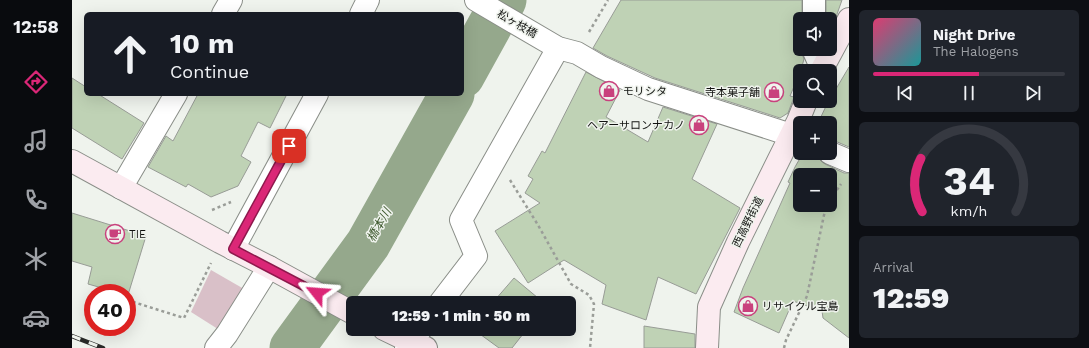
<!DOCTYPE html>
<meta charset="utf-8">
<style>
body{margin:0;font-family:"Work Sans","Noto Sans JP",sans-serif;background:#20242c;color:#f1f3f6;height:100vh;display:flex;flex-direction:column;font-size:15px;white-space:nowrap}
*{box-sizing:border-box;margin:0}
p{font-size:13px;color:#9ea1a6}
.icon{flex:none;width:22px;height:22px;fill:none;stroke:currentColor;stroke-width:2;stroke-linecap:round;stroke-linejoin:round}
.map{position:relative;flex:1;overflow:hidden}
.details{display:flex;flex-direction:column;gap:10px;padding:10px;background:#0d0f14;width:240px}
.details>*{flex:none}
.hud{position:absolute;left:12px;top:12px;width:380px;height:84px;border-radius:6px;box-shadow:0 4px 16px #0002;background:#171b24;color:#f1f3f6;overflow:hidden}
.controls{position:absolute;left:721px;top:12px;display:grid;gap:8px}
.controls a{display:grid;place-items:center;width:44px;height:44px;border-radius:6px;background:#171b24;box-shadow:0 4px 16px #0002;font-size:20px}
.speed{position:absolute;left:12px;top:284px;display:flex;gap:8px;font-size:20px;font-weight:700;text-align:center}
.speed>*{display:grid;place-content:center;width:52px;height:52px;border-radius:50%;background:#171b24;box-shadow:0 4px 16px #0002;line-height:1}
.speed .limit{border:6px solid #d22;background:#fff;color:#111}
.pin{position:absolute;display:grid;place-items:center;width:34px;height:34px;color:#fff;margin:-17px;border-radius:8px;box-shadow:0 2px 6px #0006}
.me{position:absolute;width:44px;margin:-22px;rotate:298deg;stroke-linejoin:round;filter:drop-shadow(0 0 3px #0008)}
.turn{display:flex;align-items:center;gap:14px;height:84px;padding:0 20px;font-size:18px}
.turn .icon{width:52px;height:52px;stroke-width:2.5}
.turn b{display:block;font-size:28px;line-height:34px}
.big{font-size:30px;font-weight:800;line-height:1.1}
.details .card{flex:1;display:flex;flex-direction:column;justify-content:center;gap:6px;min-width:0;padding:0 14px;border-radius:6px;background:#20242c}
.details .dial{align-items:center;gap:0}
.dial svg{height:104px;overflow:visible;fill:none;stroke:#363941;stroke-width:7;stroke-linecap:round;text-anchor:middle}
.dial text{fill:#f1f3f6;stroke:none}
.song{display:flex;align-items:center;gap:12px}
.cover{width:48px;height:48px;border-radius:6px;background:linear-gradient(135deg,hsl(340 70% 55%),hsl(180 70% 35%))}
.played{height:4px;border-radius:2px;background:linear-gradient(90deg,#db2777 55%,#363941 55%)}
.keys{display:flex;justify-content:space-around;direction:ltr}
.trip{position:absolute;left:274px;top:296px;width:230px;height:40px;border-radius:6px;background:#171b24;box-shadow:0 4px 16px #0002;font-weight:800;line-height:40px;text-align:center}
main{display:flex;flex:1;min-height:0}
.tabs{display:flex;flex-direction:column;width:72px;justify-content:space-around;align-items:center;background:#090b0e;color:#9ea1a6}
.tabs .icon{width:28px;height:28px}
.tabs .current{color:#db2777}
.tabs b{font-size:18px;color:#f1f3f6}
.map>svg:first-child{display:block}
.green{fill:#d9c0c8}
.lines{fill:none;stroke-linecap:round;stroke-linejoin:round}
.river{stroke:#95a88c;stroke-width:45}
.building{fill:#bfd2b5;stroke:#989c96;fill-rule:evenodd}
.street-casing{stroke:#8a8e88;stroke-width:24}
.secondary-casing{stroke:#8a8e88;stroke-width:24}
.path{stroke:#9a9d98;stroke-width:2.5;stroke-dasharray:3 3;stroke-linecap:butt}
.street{stroke:#fff;stroke-width:22}
.secondary{stroke:#fbebf0;stroke-width:22}
.rail-casing{stroke:#292a28;stroke-width:4.5}
.rail{stroke:#eff3ed;stroke-width:3;stroke-dasharray:9;stroke-linecap:butt}
.route-casing{stroke:#8e194d;stroke-width:10}
.route{stroke:#db2777;stroke-width:7}
.labels{text-anchor:middle;dominant-baseline:central;stroke-width:3;stroke-linejoin:round;paint-order:stroke}
.street-label{font-size:11px;fill:#111210;stroke:#eff3ed}
.poi-label{font-size:11px;fill:#111210;stroke:#eff3ed;text-anchor:start}
.water-label{font-size:12px;font-style:italic;fill:#3f5a2f;stroke:#eff3ed}
</style>
<main>
<nav class="tabs">
<b>12:58</b>
<svg class="icon current" aria-label="directions" viewBox="0 0 24 24"><path d="M12 3l9 9-9 9-9-9zM9 14v-3h6M13 9l2 2-2 2"/></svg>
<svg class="icon" aria-label="music" viewBox="0 0 24 24"><path d="M9 18V5l10-2v13"/><circle cx="6" cy="18" r="3"/><circle cx="16" cy="16" r="3"/></svg>
<svg class="icon" aria-label="phone" viewBox="0 0 24 24"><path d="M5 4h4l2 5-3 2q2 4 5 5l2-3 5 2v4C11 20 4 13 5 4z"/></svg>
<svg class="icon" aria-label="climate" viewBox="0 0 24 24"><path d="M12 3v18M4 7l16 10M4 17L20 7"/></svg>
<svg class="icon" aria-label="car" viewBox="0 0 24 24"><path d="M5 17H2v-5l4-1 3-4h7l3 4 3 1v5h-3M9 17h6M6 11h13"/><circle cx="7" cy="17" r="2"/><circle cx="17" cy="17" r="2"/></svg>
</nav>
<div class="map">
<svg width="777" height="348" viewBox="0 0 777 348">
<rect width="100%" height="100%" fill="#eff3ed"/>
<path class="green" d="M139,270L172,289L149,331L119,312Z"/>
<g class="lines">
<g class="river">
<path d="M390,76L432,0"/>
<path d="M220,348L296,244L380,94"/>
</g>
</g>
<g class="building">
<path d="M549,0H730V19H728V49L732,59L729,70L718,96L722,97L716,113L708,118L583,78L535,56L521,48Z"/>
<path d="M754,0H770L764,17L759,26L758,25V19H754Z"/>
<path d="M777,67V147L763,141H758V123H746L756,102L758,101V99Z"/>
<path d="M514,72L548,90L534,117L576,142L591,107L645,124L620,179L668,208L624,294L586,277L574,320L530,304L534,285L492,260L456,283L423,231L468,203L453,193L461,179L456,176L470,151L473,153Z"/>
<path d="M0,78L14,87V94H26L72,123L50,159L0,128Z"/>
<path d="M126,94H215L198,128L186,122L169,156L179,162L166,186L139,197L116,184L114,187L76,167L94,136L101,141Z"/>
<path d="M731,153H746L748,160L753,164L772,173H777V338L751,318L750,311L721,301L707,333L662,312L671,288L718,183L716,182L723,167ZM728,175H758V205H728Z"/>
<path d="M0,213L74,236L56,295L55,293H48L16,284L20,267L0,261Z"/>
<path d="M442,278L472,303H426L423,300Z"/>
<path d="M572,326L623,334V348H572Z"/>
<path d="M401,329H455L440,348H427Z"/>
<path d="M457,329H469L464,335Z"/>
</g>
<g class="lines">
<g class="street-casing">
<g id="street">
<path d="M404,0L486,48L505,53L529,67L576,89L719,135L728,139"/>
<path d="M151,14L159,0"/>
<path d="M289,14L296,0"/>
<path d="M742,19V0"/>
<path d="M741,49L750,69"/>
<path d="M758,153L777,161"/>
<path d="M49,188L104,94"/>
<path d="M161,249L245,94"/>
<path d="M368,303L404,256L389,220L486,48"/>
<path d="M144,348L155,334L197,267"/>
<path d="M334,348L349,329"/>
</g>
</g>
<g class="secondary-casing">
<g id="secondary">
<path d="M749,71L777,19"/>
<path d="M0,161L148,242L197,267L281,313"/>
<path d="M312,329L339,342L354,348"/>
<path d="M635,348L637,307L666,242L726,121L734,101"/>
</g>
</g>
<g class="path">
<path d="M517,32L536,0"/>
<path d="M438,180L466,225L499,284L517,295L522,304L518,348"/>
<path d="M758,200L769,184"/>
<path d="M140,210L159,202"/>
<path d="M55,300L112,318L139,263"/>
<path d="M712,348L714,340L735,296L752,215L756,205"/>
</g>
<use href="#street" class="street"/>
<use href="#secondary" class="secondary"/>
<g class="rail-casing">
<path id="rail" d="M0,336L31,348"/>
</g>
<use href="#rail" class="rail"/>
</g>
<g class="lines">
<g class="route-casing">
<path id="route" d="M217,146L161,249L245,293"/>
</g>
<use href="#route" class="route"/>
</g>
<defs>
<g id="shop-ring" transform="scale(1)"><circle r="9.5" fill="#eff3ed" stroke="#c9417d" stroke-width="1.5"/><path d="M-5-2.5h2.3a2.7 3.5 0 0 1 5.4 0H5L5.5 6h-11ZM-1.5-2.5h3a1.5 2.3 0 0 0-3 0Z" fill="#c9417d"/></g>
<g id="cafe-ring" transform="scale(1)"><circle r="9.5" fill="#eff3ed" stroke="#c9417d" stroke-width="1.5"/><path d="M-5.5-4.5H6V0H3Q3 3.5 0 3.5H-2.5Q-5.5 3.5-5.5 0ZM3-3.2v2h1.7v-2ZM-6 4.5H4V6H-6Z" fill="#c9417d"/></g>
</defs>
<g fill-rule="evenodd">
<use href="#shop-ring" x="537" y="91"/>
<use href="#shop-ring" x="702" y="92"/>
<use href="#shop-ring" x="627" y="125"/>
<use href="#cafe-ring" x="43" y="234"/>
<use href="#shop-ring" x="676" y="306"/>
</g>
<g class="labels">
<g class="street-label">
<text transform="translate(445 24) rotate(30)">松ヶ枝橋</text>
<text transform="translate(676 222) rotate(-64)">西高野街道</text>
</g>
<g class="poi-label">
<text x="551" y="91">モリシタ</text>
<text x="688" y="92" text-anchor="end">寺本菓子舗</text>
<text x="613" y="125" text-anchor="end">ヘアーサロンナカノ</text>
<text x="57" y="234">TIE</text>
<text x="690" y="306">リサイクル宝島</text>
</g>
<g class="water-label">
<text transform="translate(307 225) rotate(-60)">橋本川</text>
</g>
</g>
</svg>
<div class="controls">
<a><svg class="icon" aria-label="sound" viewBox="0 0 24 24"><path d="M4 9h4l5-4v14l-5-4H4zM17 9q2 3 0 6"/></svg></a>
<a><svg class="icon" aria-label="search" viewBox="0 0 24 24"><circle cx="10" cy="10" r="6"/><path d="M15 15l6 6"/></svg></a>
<a>+</a>
<a>−</a>
</div>
<div class="speed"><div class="limit">40</div></div>
<div class="pin" style="left:217px;top:146px;background:#d93025"><svg class="icon" aria-label="arrive" viewBox="0 0 24 24"><path d="M6 21V4h12l-3 4 3 4H6"/></svg></div>
<svg class="me" style="left:245px;top:293px" viewBox="-20 -20 40 40"><path d="M0-17L14 15 0 8-14 15z" fill="#db2777" stroke="#fff" stroke-width="4"/></svg>
<div class="trip">12:59 · 1 min · 50 m</div>
<div class="hud">
<div class="turn"><svg class="icon" aria-label="ahead" viewBox="0 0 24 24"><path d="M12 20V5M6 11l6-6 6 6"/></svg><div><b>10 m</b>Continue</div></div>
</div>
</div>
<section class="details">
<div class="card">
<div class="song"><i class="cover"></i><div><b>Night Drive</b><p>The Halogens</p></div></div>
<div class="played"></div>
<div class="keys"><svg class="icon" aria-label="previous" viewBox="0 0 24 24"><path d="M18 5L8 12l10 7zM5 5v14"/></svg><svg class="icon" aria-label="pause" viewBox="0 0 24 24"><path d="M8 5v14M16 5v14"/></svg><svg class="icon" aria-label="next" viewBox="0 0 24 24"><path d="M6 5l10 7-10 7zM19 5v14"/></svg></div>
</div>
<div class="card dial"><svg viewBox="0 0 100 80">
<path d="M14 69A42 42 0 1 1 86 69"/>
<path d="M14 69A42 42 0 0 1 13 28" stroke="#db2777"/>
<text x="50" y="56" font-size="32" font-weight="700">34</text>
<text x="50" y="72" font-size="11">km/h</text>
</svg></div>
<div class="card"><p>Arrival</p><b class="big">12:59</b></div>
</section>
</main>
